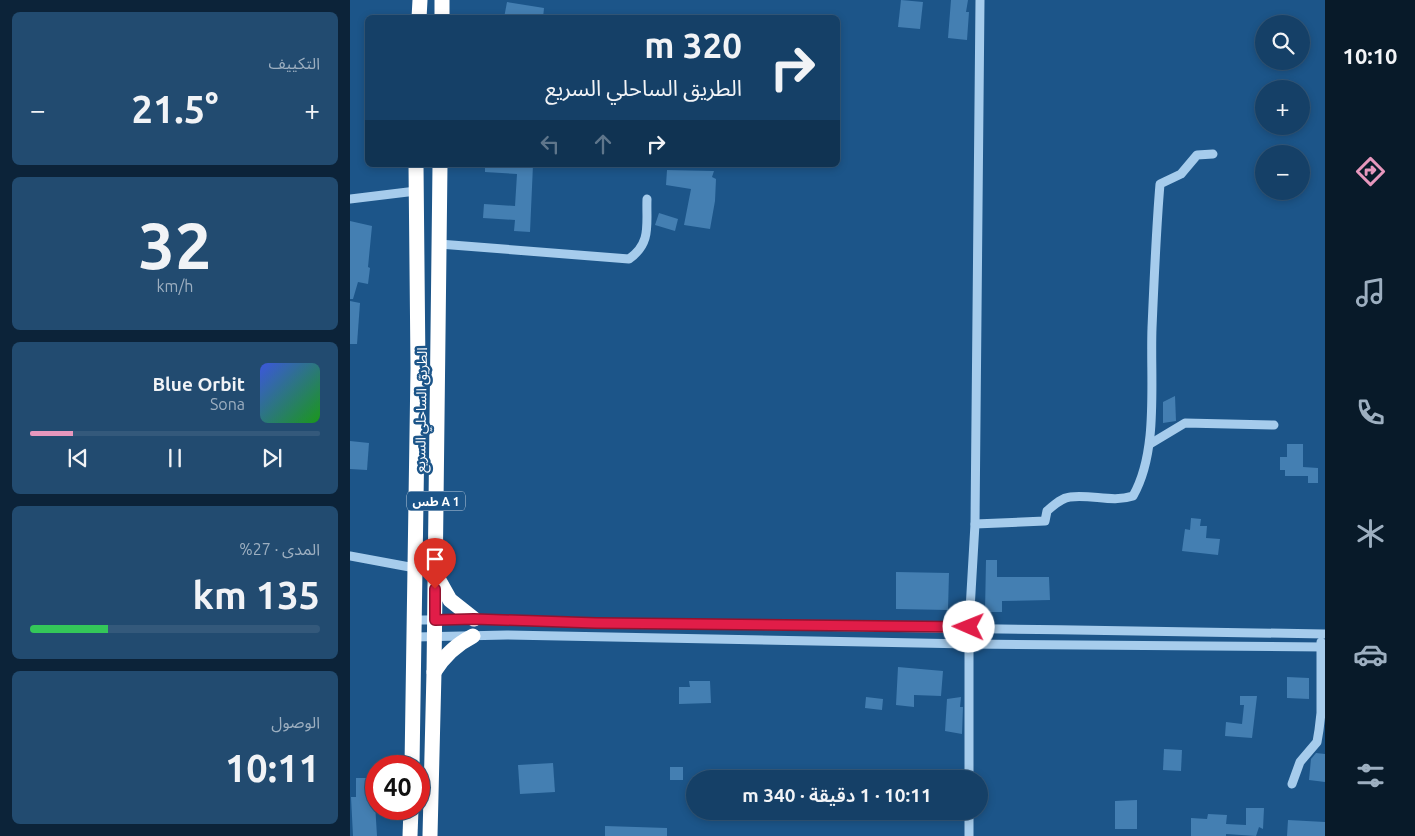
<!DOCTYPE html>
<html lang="ar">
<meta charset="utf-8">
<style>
body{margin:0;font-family:Ubuntu,"Noto Sans Arabic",sans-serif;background:#224b70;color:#f1f3f6;direction:rtl;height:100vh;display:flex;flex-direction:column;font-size:19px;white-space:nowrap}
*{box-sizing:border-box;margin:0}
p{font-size:16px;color:#9dafc0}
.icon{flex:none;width:28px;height:28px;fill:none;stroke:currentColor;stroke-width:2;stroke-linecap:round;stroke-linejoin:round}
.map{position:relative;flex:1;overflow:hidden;direction:ltr}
.drawer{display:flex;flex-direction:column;gap:12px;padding:12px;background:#0c2339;width:350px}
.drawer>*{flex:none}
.hud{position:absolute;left:15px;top:15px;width:475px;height:152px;border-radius:8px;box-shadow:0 2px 8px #0003,0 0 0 1px #34597b;direction:rtl;background:#154067;color:#f1f3f6;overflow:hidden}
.fabs{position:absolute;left:905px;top:15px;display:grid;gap:10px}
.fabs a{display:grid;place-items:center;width:55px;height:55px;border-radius:50%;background:#154067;box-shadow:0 2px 8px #0003,0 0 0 1px #34597b;font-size:25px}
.speed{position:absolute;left:15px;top:755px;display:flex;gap:10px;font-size:25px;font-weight:700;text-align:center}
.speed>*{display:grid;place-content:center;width:65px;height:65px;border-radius:50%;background:#154067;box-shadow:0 2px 8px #0003,0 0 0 1px #34597b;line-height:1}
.speed .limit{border:8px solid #d22;background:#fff;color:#111}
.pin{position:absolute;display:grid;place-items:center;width:42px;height:42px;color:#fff;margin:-51px -21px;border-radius:50% 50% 50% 0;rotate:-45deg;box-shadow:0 0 5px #0007}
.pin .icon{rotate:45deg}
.me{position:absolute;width:55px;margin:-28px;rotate:271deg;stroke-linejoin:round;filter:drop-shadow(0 0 4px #0008)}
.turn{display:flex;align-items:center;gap:18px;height:105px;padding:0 15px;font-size:22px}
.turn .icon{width:65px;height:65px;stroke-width:2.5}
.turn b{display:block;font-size:35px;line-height:42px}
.lanes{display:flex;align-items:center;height:48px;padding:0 15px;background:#0003;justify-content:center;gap:25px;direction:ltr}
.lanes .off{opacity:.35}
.big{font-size:38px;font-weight:600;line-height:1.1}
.drawer .tile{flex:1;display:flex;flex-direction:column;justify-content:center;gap:8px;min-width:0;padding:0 18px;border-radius:8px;background:#224b70}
.drawer .dial{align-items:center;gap:0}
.dial b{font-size:65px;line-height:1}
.song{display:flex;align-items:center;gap:15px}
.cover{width:60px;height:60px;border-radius:8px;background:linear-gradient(135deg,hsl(230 70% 55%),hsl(120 70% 35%))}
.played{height:5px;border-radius:2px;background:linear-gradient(90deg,#e797bd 15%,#34597b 15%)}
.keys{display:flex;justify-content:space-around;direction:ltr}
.heat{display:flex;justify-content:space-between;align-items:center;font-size:28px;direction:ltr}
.charge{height:8px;border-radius:4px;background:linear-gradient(90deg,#34c759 27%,#34597b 0)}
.trip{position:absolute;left:336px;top:770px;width:302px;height:50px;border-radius:25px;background:#154067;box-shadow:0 2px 8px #0003,0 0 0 1px #34597b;font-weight:600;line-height:50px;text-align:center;direction:rtl}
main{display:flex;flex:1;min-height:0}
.dock{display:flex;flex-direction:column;width:90px;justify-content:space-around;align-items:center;background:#081a29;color:#9dafc0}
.dock .icon{width:35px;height:35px}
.dock .on{color:#e797bd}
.dock b{font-size:22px;color:#f1f3f6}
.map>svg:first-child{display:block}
.building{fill:#447fb2}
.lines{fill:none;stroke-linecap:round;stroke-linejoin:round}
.minor{stroke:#a6ccec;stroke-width:9}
.highway{stroke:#fff;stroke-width:15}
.route-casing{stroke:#92132f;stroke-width:12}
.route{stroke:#e11d48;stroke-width:9}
.labels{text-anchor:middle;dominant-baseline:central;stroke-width:5;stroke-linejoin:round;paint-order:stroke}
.shield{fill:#1c5589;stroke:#bbccdc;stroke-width:1}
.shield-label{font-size:12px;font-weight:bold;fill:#fff}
.street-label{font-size:14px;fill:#fff;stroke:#1c5589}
</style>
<main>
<nav class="dock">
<b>10:10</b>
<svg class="icon on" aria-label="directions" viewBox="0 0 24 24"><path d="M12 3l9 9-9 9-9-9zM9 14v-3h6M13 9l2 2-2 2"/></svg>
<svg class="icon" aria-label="music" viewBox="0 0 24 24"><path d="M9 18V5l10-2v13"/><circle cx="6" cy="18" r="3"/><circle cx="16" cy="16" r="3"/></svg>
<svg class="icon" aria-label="phone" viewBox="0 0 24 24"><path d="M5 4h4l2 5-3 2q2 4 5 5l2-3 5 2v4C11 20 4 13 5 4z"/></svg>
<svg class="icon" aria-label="climate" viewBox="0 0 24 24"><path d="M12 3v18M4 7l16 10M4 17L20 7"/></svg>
<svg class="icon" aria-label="car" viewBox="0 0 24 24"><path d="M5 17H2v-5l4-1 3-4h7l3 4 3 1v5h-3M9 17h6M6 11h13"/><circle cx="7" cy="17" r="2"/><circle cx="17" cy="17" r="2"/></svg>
<svg class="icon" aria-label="filters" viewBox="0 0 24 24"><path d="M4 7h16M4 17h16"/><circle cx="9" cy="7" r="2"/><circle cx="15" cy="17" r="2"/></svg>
</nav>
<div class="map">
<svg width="975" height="836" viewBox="0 0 975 836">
<rect width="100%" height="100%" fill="#1c5589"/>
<g class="building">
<path d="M551,0L573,2L570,29L548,27Z"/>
<path d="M601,0H618L616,12H619L617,40L598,38Z"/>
<path d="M157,2L194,8L193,18H154Z"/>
<path d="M135,165H183L180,232L164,231L165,220L133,218L134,204L165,206L167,174L135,172Z"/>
<path d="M317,170L364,171L362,177L366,179L365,201L360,229L334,225L341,189L316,185Z"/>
<path d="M309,213L328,219L325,231L305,225Z"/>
<path d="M0,221L22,226L18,267L20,268L18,284L8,282L3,299H0Z"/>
<path d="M0,301L10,303L7,344H0Z"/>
<path d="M825,396L826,421L813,423V402Z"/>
<path d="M0,441L19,443L17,470L0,469Z"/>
<path d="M937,444H953V467L968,468V483H958V476H935V470H930V457H937Z"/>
<path d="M841,518L851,519L850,526H857L856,538L870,539L868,555L832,551L835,529L840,530Z"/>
<path d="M636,560H647V577H699L700,600L652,601V612H635Z"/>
<path d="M546,572L599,573L598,610L546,609Z"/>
<path d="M548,667L593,671L591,696L564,695V707L546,705Z"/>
<path d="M937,677L959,678V699L937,698Z"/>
<path d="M339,681H360L361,703L329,704V687H340Z"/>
<path d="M890,696H907L902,738L875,736L876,722L892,724L894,705H890Z"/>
<path d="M516,697L533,699L532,710L515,708Z"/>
<path d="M611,697L610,707H613L612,734L595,731L597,699Z"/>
<path d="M814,749L832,750L831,771L813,770Z"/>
<path d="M966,753L975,754V782L959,780L961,759Z"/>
<path d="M203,763L205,792L170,794L168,765Z"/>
<rect x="320" y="767" width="13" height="13"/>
<path d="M6,778H26V787H24L27,836H3L1,797H6Z"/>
<path d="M787,800V829H765V801Z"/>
<path d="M896,808H914L913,829L909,827L906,836L876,834V836H841V818L857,819L858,814L877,815L876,824L896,825Z"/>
<path d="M938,820L975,822V836H937Z"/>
<path d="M255,826L317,828V836H255Z"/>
</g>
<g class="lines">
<g class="minor">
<path d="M0,199L66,191"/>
<path d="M89,244L279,259C302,243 296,224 297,199"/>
<path d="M800,444L835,423L924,425"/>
<path d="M625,524L695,521L697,511C704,505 711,498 720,497C742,494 762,503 783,496C809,451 800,380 802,328C804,280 806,232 810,184L831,174L847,155L863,154"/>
<path d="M0,556L65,568"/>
<path d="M65,620C147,618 229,623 312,624C533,626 754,631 975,634"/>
<path d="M65,637L157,635L620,644L975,647"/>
<path d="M619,779V627L625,524L630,0"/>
<path d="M942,784L950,762L967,742L969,730L971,713V642"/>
<path d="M619,836V811"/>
</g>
<g class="highway">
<path d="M69,18L70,0"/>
<path d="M92,18V0"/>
<path d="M86,575L100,600L124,619"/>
<path d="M84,672C94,656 105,645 123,636"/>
<path d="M62,766L68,368L66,165"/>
<path d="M60,836L61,809"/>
<path d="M80,836L84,672L90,165"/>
</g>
</g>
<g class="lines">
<g class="route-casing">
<path id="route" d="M85,589V620L124,619L246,623L619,627"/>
</g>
<use href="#route" class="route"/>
</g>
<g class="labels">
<rect class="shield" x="57" y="491.5" width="58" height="19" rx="4"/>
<g class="shield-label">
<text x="86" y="501">طس A 1</text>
</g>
<g class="street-label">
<text transform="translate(71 410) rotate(-89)">الطريق الساحلي السريع</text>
</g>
</g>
</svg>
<div class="fabs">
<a><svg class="icon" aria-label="search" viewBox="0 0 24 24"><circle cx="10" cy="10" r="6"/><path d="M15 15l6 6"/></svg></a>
<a>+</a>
<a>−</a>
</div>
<div class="speed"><div class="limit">40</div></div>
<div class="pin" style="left:85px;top:589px;background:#d93025"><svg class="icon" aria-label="arrive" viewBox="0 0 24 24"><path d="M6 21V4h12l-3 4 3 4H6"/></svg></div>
<svg class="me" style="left:619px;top:627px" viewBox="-20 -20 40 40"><circle r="19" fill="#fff"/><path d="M0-13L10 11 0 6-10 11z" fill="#e11d48"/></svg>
<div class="trip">10:11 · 1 دقيقة · 340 m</div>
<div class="hud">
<div class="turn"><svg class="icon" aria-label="right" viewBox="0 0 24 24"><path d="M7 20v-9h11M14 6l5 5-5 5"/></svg><div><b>320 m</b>الطريق الساحلي السريع</div></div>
<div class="lanes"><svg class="icon off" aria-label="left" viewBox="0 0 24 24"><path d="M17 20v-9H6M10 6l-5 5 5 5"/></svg><svg class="icon off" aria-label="ahead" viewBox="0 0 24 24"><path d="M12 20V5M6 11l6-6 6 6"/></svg><svg class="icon" aria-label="right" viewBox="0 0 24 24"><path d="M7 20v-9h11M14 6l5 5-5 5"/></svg></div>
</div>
</div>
<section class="drawer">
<div class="tile"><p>التكييف</p>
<div class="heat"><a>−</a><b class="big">21.5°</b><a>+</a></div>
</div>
<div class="tile dial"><b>32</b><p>km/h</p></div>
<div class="tile">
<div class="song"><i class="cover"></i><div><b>Blue Orbit</b><p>Sona</p></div></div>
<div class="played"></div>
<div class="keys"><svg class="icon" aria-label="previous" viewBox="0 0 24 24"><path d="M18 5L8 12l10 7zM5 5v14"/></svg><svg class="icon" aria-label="pause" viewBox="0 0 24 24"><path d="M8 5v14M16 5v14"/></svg><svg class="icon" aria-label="next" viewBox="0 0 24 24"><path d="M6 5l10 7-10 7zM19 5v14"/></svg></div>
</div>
<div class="tile"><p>المدى · 27%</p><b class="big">135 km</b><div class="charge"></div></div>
<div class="tile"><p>الوصول</p><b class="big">10:11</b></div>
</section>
</main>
